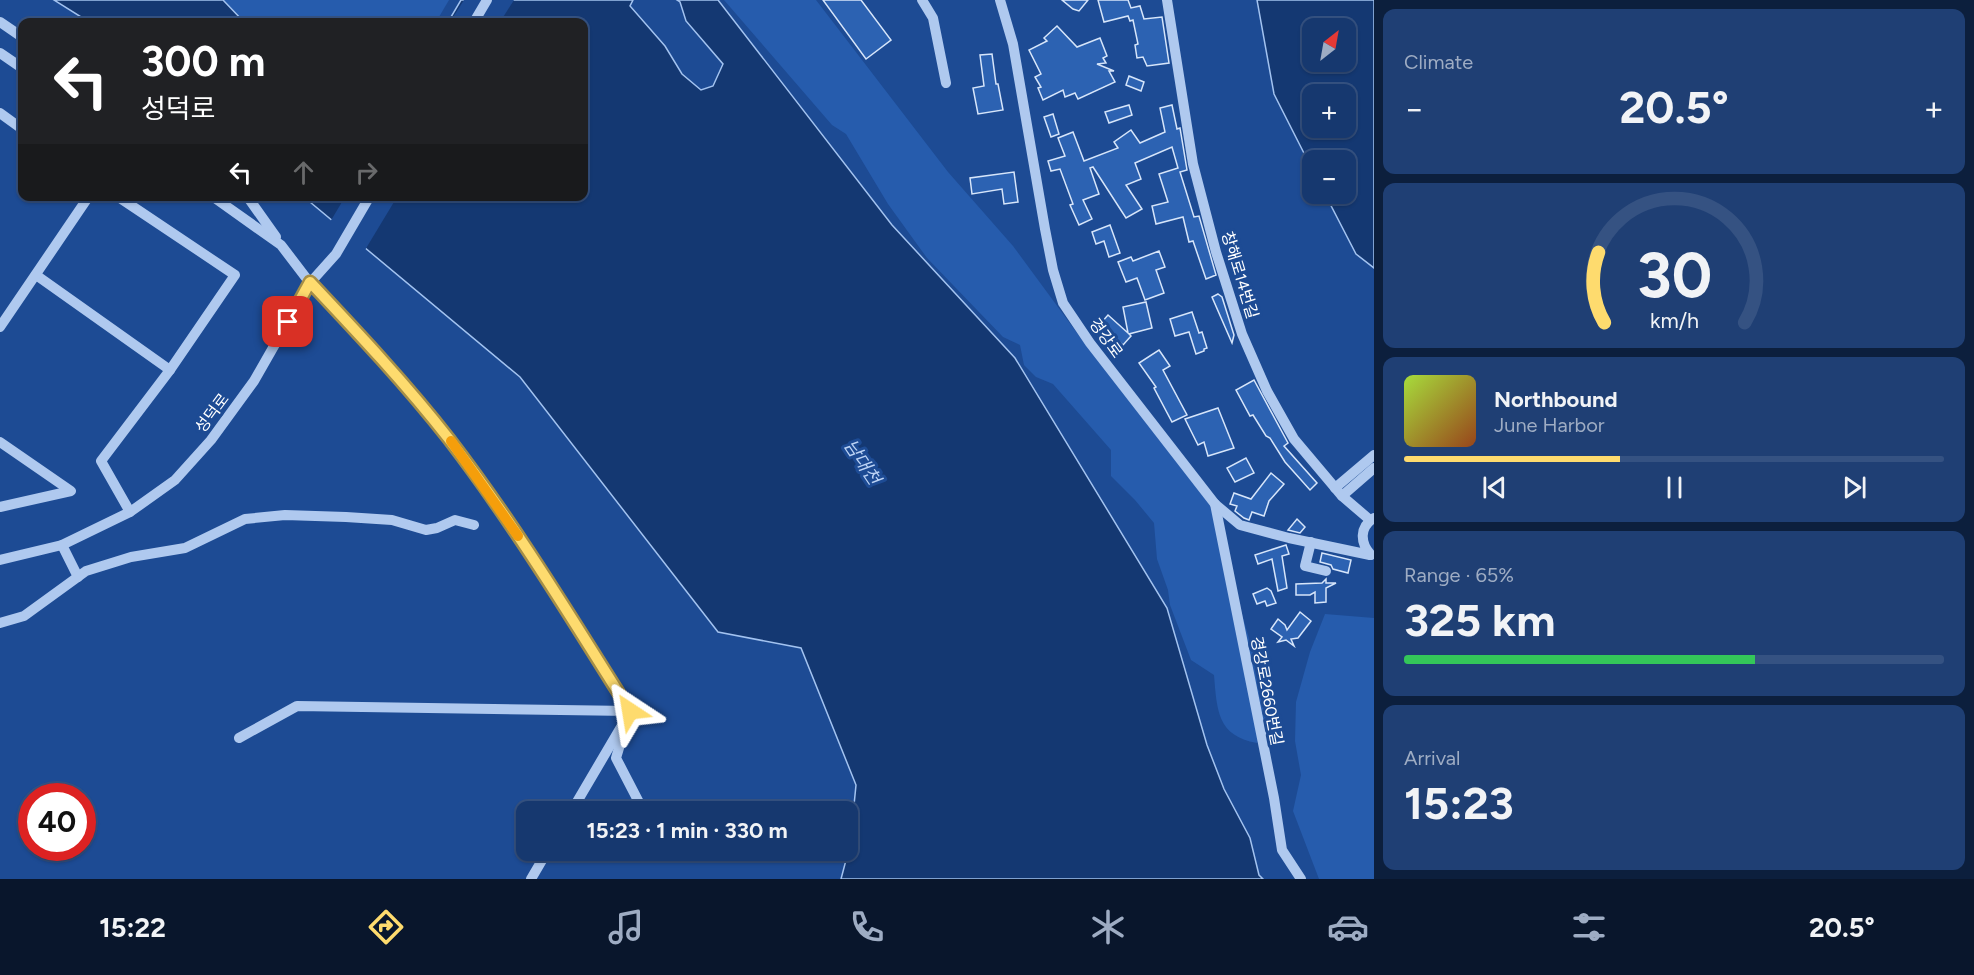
<!DOCTYPE html>
<meta charset="utf-8">
<style>
body{margin:0;font-family:Figtree,"Noto Sans KR",sans-serif;background:#1f3f74;color:#f1f3f6;height:100vh;display:flex;flex-direction:column;font-size:22px;white-space:nowrap}
*{box-sizing:border-box;margin:0}
p{font-size:20px;color:#9eacc3}
.icon{flex:none;width:33px;height:33px;fill:none;stroke:currentColor;stroke-width:2;stroke-linecap:round;stroke-linejoin:round}
.map{position:relative;flex:1;overflow:hidden}
.sheet{display:flex;flex-direction:column;gap:9px;padding:9px;background:#0c1f3d;width:600px}
.sheet>*{flex:none}
.banner{position:absolute;left:18px;top:18px;width:570px;height:183px;border-radius:12px;box-shadow:0 2px 4px #0004,0 0 0 2px #355282;background:#202124;color:#fff;overflow:hidden}
.needle{width:39px;rotate:31deg}
.tools{position:absolute;left:1302px;top:18px;display:grid;gap:12px}
.tools a{display:grid;place-items:center;width:54px;height:54px;border-radius:12px;background:#16386f;box-shadow:0 2px 4px #0004,0 0 0 2px #355282;font-size:30px}
.speed{position:absolute;left:18px;top:783px;display:flex;gap:12px;font-size:30px;font-weight:700;text-align:center}
.speed>*{display:grid;place-content:center;width:78px;height:78px;border-radius:50%;background:#16386f;box-shadow:0 2px 4px #0004,0 0 0 2px #355282;line-height:1}
.speed .limit{border:9px solid #d22;background:#fff;color:#111}
.pin{position:absolute;display:grid;place-items:center;width:51px;height:51px;color:#fff;margin:-26px;border-radius:12px;box-shadow:0 3px 9px #0006}
.me{position:absolute;width:66px;margin:-33px;rotate:327deg;stroke-linejoin:round;filter:drop-shadow(0 0 4px #0008)}
.turn{display:flex;align-items:center;gap:21px;height:126px;padding:0 24px;font-size:27px}
.turn .icon{width:78px;height:78px;stroke-width:2.5}
.turn b{display:block;font-size:42px;line-height:51px}
.lanes{display:flex;align-items:center;height:57px;padding:0 24px;background:#0003;justify-content:center;gap:30px;direction:ltr}
.lanes .off{opacity:.35}
.big{font-size:45px;font-weight:700;line-height:1.1}
.sheet .card{flex:1;display:flex;flex-direction:column;justify-content:center;gap:9px;min-width:0;padding:0 21px;border-radius:12px;background:#1f3f74}
.sheet .dial{align-items:center;gap:0}
.dial svg{height:156px;overflow:visible;fill:none;stroke:#355282;stroke-width:7;stroke-linecap:round;text-anchor:middle}
.dial text{fill:#f1f3f6;stroke:none}
.song{display:flex;align-items:center;gap:18px}
.cover{width:72px;height:72px;border-radius:9px;background:linear-gradient(135deg,hsl(80 70% 55%),hsl(20 70% 35%))}
.played{height:6px;border-radius:3px;background:linear-gradient(90deg,#fedb6e 40%,#355282 40%)}
.keys{display:flex;justify-content:space-around;direction:ltr}
.heat{display:flex;justify-content:space-between;align-items:center;font-size:33px;direction:ltr}
.charge{height:9px;border-radius:4px;background:linear-gradient(90deg,#34c759 65%,#355282 0)}
.trip{position:absolute;left:516px;top:801px;width:342px;height:60px;border-radius:12px;background:#16386f;box-shadow:0 2px 4px #0004,0 0 0 2px #355282;font-weight:700;line-height:60px;text-align:center}
.tab-bar{display:flex;height:96px;justify-content:space-around;align-items:center;background:#09162c;color:#9eacc3}
.tab-bar .icon{width:42px;height:42px}
.tab-bar .selected{color:#fedb6e}
.tab-bar b{font-size:27px;color:#f1f3f6}
main{display:flex;flex:1;min-height:0}
.map>svg:first-child{display:block}
.green{fill:#265cad}
.water{fill:#143872;stroke:#a3c3f0;stroke-width:1.5;fill-rule:evenodd}
.pier{fill:#1d4b94}
.building{fill:#2c62b2;stroke:#d6e5fa;stroke-width:1.5}
.lines{fill:none;stroke-linecap:round;stroke-linejoin:round}
.minor{stroke:#afc9ef;stroke-width:10}
.route-casing{stroke:#a58e48;stroke-width:15}
.route{stroke:#fedb6e;stroke-width:10}
.slow{stroke:#f59e0b;stroke-width:10}
.labels{text-anchor:middle;dominant-baseline:central;stroke-width:6;stroke-linejoin:round;paint-order:stroke}
.street-label{font-size:16px;fill:#fff;stroke:#1d4b94}
.water-label{font-size:18px;font-style:italic;fill:#bcd3f5;stroke:#1d4b94}
</style>
<main>
<div class="map">
<svg width="1374" height="879" viewBox="0 0 1374 879">
<rect width="100%" height="100%" fill="#1d4b94"/>
<g class="green">
<path d="M185,0H449L436,22H217Z"/>
<path d="M724,0H816L948,172L1013,246L1094,356L1210,505L1253,652L1268,724L1257,743C1217,736 1217,710 1214,675L1191,660L1170,605L1168,590L1157,559L1154,523L1135,500L1111,476V450L1053,384L1036,377L1024,365L1020,345L1003,337L927,258L888,204L846,134L832,125Z"/>
<path d="M1325,614L1374,618V879H1319L1293,811L1301,775L1295,741L1296,702L1310,652Z"/>
</g>
<g class="water">
<path d="M54,0H223L244,22H89Z"/>
<path d="M461,0H633L630,6L665,46L682,74L701,90L713,86L723,64L686,21L680,2L677,0H718L892,225L1015,358L1167,608L1207,745L1224,789L1250,838L1259,875L1263,879H841L850,845L856,785L801,648L718,632L520,377L304,197L584,196V22H448Z"/>
<path d="M1257,0H1374V268L1356,254L1325,194H1346V160H1312V169L1274,94ZM1312,28H1346V62H1312ZM1312,94H1346V128H1312Z"/>
</g>
<g class="pier">
<path d="M464,0H514L500,22H450Z"/>
<path d="M345,197H397L365,250L330,222Z"/>
</g>
<g class="building">
<path d="M823,0H861L891,40L866,59Z"/>
<path d="M1062,0H1088L1079,11L1073,9Z"/>
<path d="M1098,0H1128L1131,8L1140,6L1144,19L1162,17L1169,63L1147,66L1143,57L1137,58L1135,45L1138,44L1133,20L1130,21L1128,16L1104,22Z"/>
<path d="M1057,26L1077,47L1100,38L1107,56L1103,58L1106,63L1097,64L1114,71H1109L1115,82L1078,99L1075,93L1065,97L1063,90L1043,100L1038,88L1041,87L1035,77L1041,74L1029,50L1047,41L1044,38Z"/>
<path d="M992,54L996,84H998L1003,110L978,114L973,88L984,86L980,55Z"/>
<path d="M1129,76L1144,82L1141,91L1126,85Z"/>
<path d="M1129,105L1132,115L1109,123L1105,112Z"/>
<path d="M1172,105L1177,129L1180,128L1187,170L1180,172L1194,217L1199,216L1216,275L1206,279L1193,241L1189,242L1183,217L1156,224L1152,206L1168,202L1159,174L1178,168L1172,147L1135,163L1141,179L1126,185L1142,209L1126,218L1093,167L1090,168L1099,194L1083,200L1092,219L1079,225L1070,205L1073,204L1060,169L1051,171L1048,161L1065,156L1058,138L1073,132L1084,161L1118,148L1114,142L1131,130L1140,143L1165,132L1160,108Z"/>
<path d="M1053,114L1059,134L1051,137L1044,117Z"/>
<path d="M1014,172L1018,202L1004,204L1002,189L972,194L970,178Z"/>
<path d="M1110,225L1120,253L1109,257L1104,241L1096,244L1092,232Z"/>
<path d="M1159,251L1165,267L1156,270L1164,293L1145,300L1137,278L1126,282L1118,262L1131,257L1133,261Z"/>
<path d="M1218,294L1222,297L1234,335L1232,343L1212,297Z"/>
<path d="M1146,302L1152,328L1129,334L1131,336L1123,345L1108,332L1102,339L1094,331L1108,315L1128,333L1123,307Z"/>
<path d="M1192,312L1199,333L1202,332L1207,348L1204,349V351L1196,354L1189,332L1175,336L1170,319Z"/>
<path d="M1159,350L1170,366L1163,370L1187,415L1172,422L1154,388L1156,387L1139,363Z"/>
<path d="M1254,380L1288,443L1284,446L1317,483L1310,490L1285,462L1270,438L1266,436L1253,415L1250,416L1236,390Z"/>
<path d="M1218,408L1234,448L1208,456L1204,442L1198,445L1185,419Z"/>
<path d="M1246,458L1254,473L1235,482L1227,468Z"/>
<path d="M1271,473L1284,484L1269,501L1264,516L1252,512L1249,520L1244,518L1235,511L1237,506L1230,504L1234,493L1251,499Z"/>
<path d="M1297,519L1305,527L1300,533L1288,530Z"/>
<path d="M1286,545L1289,554L1282,556L1287,588L1278,591L1272,559L1258,564L1255,555Z"/>
<path d="M1322,553L1351,560L1348,573L1333,569L1331,565L1320,562Z"/>
<path d="M1326,579V583H1336L1326,588V602L1315,603V592L1310,595H1296V584L1322,583Z"/>
<path d="M1267,588L1271,591L1276,603L1267,606L1265,601L1257,604L1253,594Z"/>
<path d="M1300,612L1311,621L1298,638L1291,639L1294,646L1286,640L1278,642L1282,637L1271,629L1278,619L1285,625L1287,630Z"/>
</g>
<g class="lines">
<g class="minor">
<path d="M922,0L933,18L946,83"/>
<path d="M1000,0L1013,44L1045,229L1053,270L1063,303L1090,343L1215,504L1240,525L1289,538L1370,555"/>
<path d="M1167,0L1193,164L1216,252L1242,334L1267,391L1294,439L1342,496L1370,520"/>
<path d="M0,22L22,37"/>
<path d="M474,22L487,0"/>
<path d="M0,53L22,68"/>
<path d="M0,113L22,129"/>
<path d="M117,196L235,275L170,370L101,461L130,512"/>
<path d="M212,196L281,245L310,283L383,359L449,439L506,517L630,711L616,758L644,812"/>
<path d="M247,196L276,237"/>
<path d="M36,275L170,370"/>
<path d="M0,327L89,196"/>
<path d="M0,442L71,491L0,507"/>
<path d="M1335,488L1374,455"/>
<path d="M1342,496L1374,468"/>
<path d="M1215,504L1274,798L1282,850L1301,879"/>
<path d="M1311,542L1305,566L1326,571"/>
<path d="M62,545L78,577"/>
<path d="M1371,555C1360,543 1359,527 1374,518"/>
<path d="M0,560L62,545L130,512L175,480L211,440L254,381L310,283L336,254L370,196"/>
<path d="M0,623L24,616L86,571L131,557L185,548L245,519L285,515L346,517L392,520L426,530L437,528L455,520L474,525"/>
<path d="M239,738L297,706L630,711"/>
<path d="M571,812L621,727"/>
<path d="M531,879L548,850"/>
</g>
</g>
<g class="lines">
<g class="route-casing">
<path id="route" d="M288,322L310,282C358,333 406,384 449,439C515,525 572,619 630,711"/>
</g>
<use href="#route" class="route"/>
<path class="slow" d="M451,441L518,536"/>
</g>
<g class="labels">
<g class="street-label">
<text transform="translate(1240 275) rotate(73)">창해로14번길</text>
<text transform="translate(1106 338) rotate(54)">경강로</text>
<text transform="translate(212 413) rotate(-53)">성덕로</text>
<text transform="translate(1267 691) rotate(79)">경강로2660번길</text>
</g>
<g class="water-label">
<text transform="translate(862 462) rotate(56)">남대천</text>
</g>
</g>
</svg>
<div class="tools">
<a><svg class="needle" viewBox="-14 -14 28 28"><path d="M0-13l5 13h-10z" fill="#e53935"/><path d="M0 13l5-13h-10z" fill="#9eacc3"/></svg></a>
<a>+</a>
<a>−</a>
</div>
<div class="speed"><div class="limit">40</div></div>
<div class="pin" style="left:288px;top:322px;background:#d93025"><svg class="icon" aria-label="arrive" viewBox="0 0 24 24"><path d="M6 21V4h12l-3 4 3 4H6"/></svg></div>
<svg class="me" style="left:630px;top:711px" viewBox="-20 -20 40 40"><path d="M0-17L14 15 0 8-14 15z" fill="#fedb6e" stroke="#fff" stroke-width="4"/></svg>
<div class="trip">15:23 · 1 min · 330 m</div>
<div class="banner">
<div class="turn"><svg class="icon" aria-label="left" viewBox="0 0 24 24"><path d="M17 20v-9H6M10 6l-5 5 5 5"/></svg><div><b>300 m</b>성덕로</div></div>
<div class="lanes"><svg class="icon" aria-label="left" viewBox="0 0 24 24"><path d="M17 20v-9H6M10 6l-5 5 5 5"/></svg><svg class="icon off" aria-label="ahead" viewBox="0 0 24 24"><path d="M12 20V5M6 11l6-6 6 6"/></svg><svg class="icon off" aria-label="right" viewBox="0 0 24 24"><path d="M7 20v-9h11M14 6l5 5-5 5"/></svg></div>
</div>
</div>
<section class="sheet">
<div class="card"><p>Climate</p>
<div class="heat"><a>−</a><b class="big">20.5°</b><a>+</a></div>
</div>
<div class="card dial"><svg viewBox="0 0 100 80">
<path d="M14 69A42 42 0 1 1 86 69"/>
<path d="M14 69A42 42 0 0 1 11 33" stroke="#fedb6e"/>
<text x="50" y="56" font-size="32" font-weight="700">30</text>
<text x="50" y="72" font-size="11">km/h</text>
</svg></div>
<div class="card">
<div class="song"><i class="cover"></i><div><b>Northbound</b><p>June Harbor</p></div></div>
<div class="played"></div>
<div class="keys"><svg class="icon" aria-label="previous" viewBox="0 0 24 24"><path d="M18 5L8 12l10 7zM5 5v14"/></svg><svg class="icon" aria-label="pause" viewBox="0 0 24 24"><path d="M8 5v14M16 5v14"/></svg><svg class="icon" aria-label="next" viewBox="0 0 24 24"><path d="M6 5l10 7-10 7zM19 5v14"/></svg></div>
</div>
<div class="card"><p>Range · 65%</p><b class="big">325 km</b><div class="charge"></div></div>
<div class="card"><p>Arrival</p><b class="big">15:23</b></div>
</section>
</main>
<nav class="tab-bar">
<b>15:22</b>
<svg class="icon selected" aria-label="directions" viewBox="0 0 24 24"><path d="M12 3l9 9-9 9-9-9zM9 14v-3h6M13 9l2 2-2 2"/></svg>
<svg class="icon" aria-label="music" viewBox="0 0 24 24"><path d="M9 18V5l10-2v13"/><circle cx="6" cy="18" r="3"/><circle cx="16" cy="16" r="3"/></svg>
<svg class="icon" aria-label="phone" viewBox="0 0 24 24"><path d="M5 4h4l2 5-3 2q2 4 5 5l2-3 5 2v4C11 20 4 13 5 4z"/></svg>
<svg class="icon" aria-label="climate" viewBox="0 0 24 24"><path d="M12 3v18M4 7l16 10M4 17L20 7"/></svg>
<svg class="icon" aria-label="car" viewBox="0 0 24 24"><path d="M5 17H2v-5l4-1 3-4h7l3 4 3 1v5h-3M9 17h6M6 11h13"/><circle cx="7" cy="17" r="2"/><circle cx="17" cy="17" r="2"/></svg>
<svg class="icon" aria-label="filters" viewBox="0 0 24 24"><path d="M4 7h16M4 17h16"/><circle cx="9" cy="7" r="2"/><circle cx="15" cy="17" r="2"/></svg>
<b>20.5°</b>
</nav>
